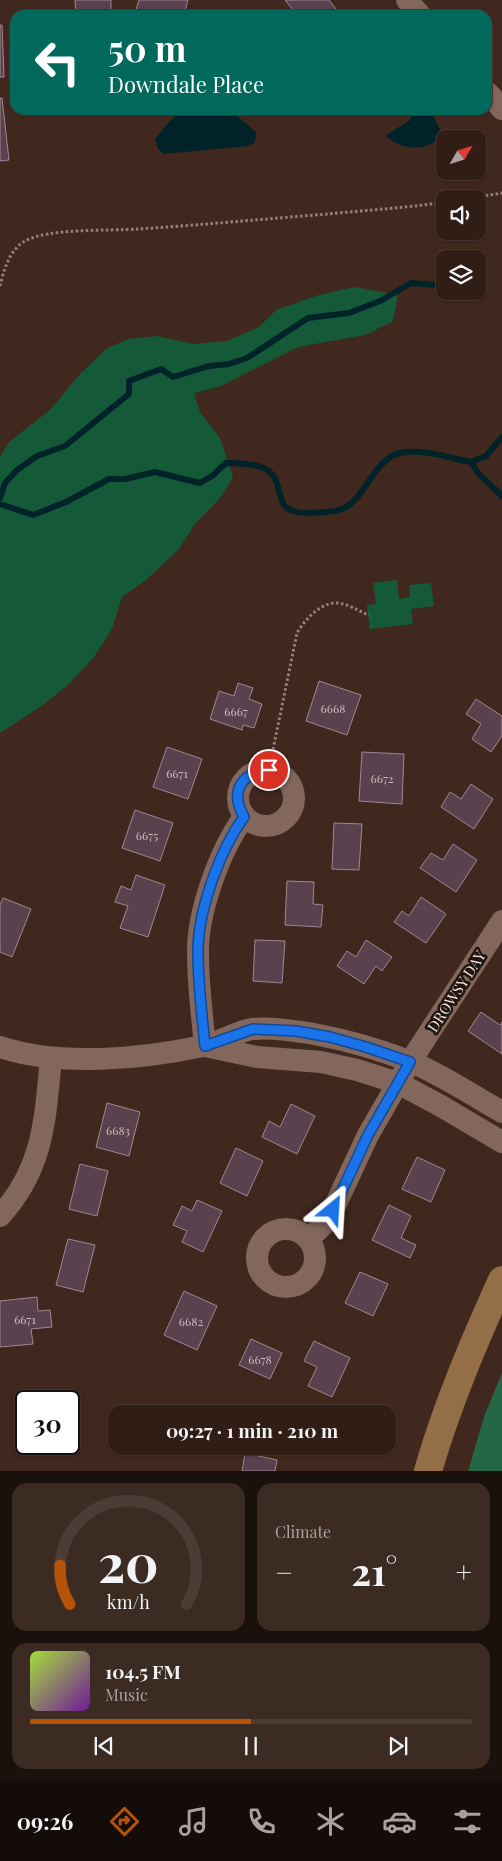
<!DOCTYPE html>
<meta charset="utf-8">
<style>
body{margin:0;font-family:"Playfair Display",serif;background:#3c2b23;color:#f1f3f6;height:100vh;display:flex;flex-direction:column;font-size:19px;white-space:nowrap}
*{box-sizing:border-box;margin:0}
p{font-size:16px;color:#a8a2a1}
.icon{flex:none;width:28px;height:28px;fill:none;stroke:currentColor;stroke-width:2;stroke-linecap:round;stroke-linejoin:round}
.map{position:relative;height:1471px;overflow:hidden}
.side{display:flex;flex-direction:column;gap:12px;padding:12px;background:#1a100c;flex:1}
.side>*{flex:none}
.hud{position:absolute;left:10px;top:10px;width:482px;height:105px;border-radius:15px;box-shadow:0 1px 4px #0004,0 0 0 1px #4b3c35;background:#00695c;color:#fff;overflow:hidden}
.needle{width:32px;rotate:51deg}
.fabs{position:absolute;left:436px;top:130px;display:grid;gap:10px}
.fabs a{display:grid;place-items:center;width:50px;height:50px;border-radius:10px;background:#301e16;box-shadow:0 1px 4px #0004,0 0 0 1px #4b3c35;font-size:25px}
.speed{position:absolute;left:15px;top:1390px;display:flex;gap:10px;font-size:25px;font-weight:700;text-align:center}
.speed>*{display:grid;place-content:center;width:65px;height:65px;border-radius:50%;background:#301e16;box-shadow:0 1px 4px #0004,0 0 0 1px #4b3c35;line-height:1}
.speed .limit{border:2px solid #111;border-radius:8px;background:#fff;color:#111}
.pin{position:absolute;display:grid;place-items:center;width:42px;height:42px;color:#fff;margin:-21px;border:2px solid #fff;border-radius:50%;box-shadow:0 1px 5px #0007}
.me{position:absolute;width:55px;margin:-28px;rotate:27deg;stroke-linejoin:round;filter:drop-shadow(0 0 4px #0008)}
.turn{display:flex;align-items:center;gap:18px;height:105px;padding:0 15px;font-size:22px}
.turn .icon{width:65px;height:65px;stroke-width:2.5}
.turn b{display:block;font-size:35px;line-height:42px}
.big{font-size:38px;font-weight:700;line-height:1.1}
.side .widget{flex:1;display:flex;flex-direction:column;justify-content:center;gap:8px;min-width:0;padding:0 18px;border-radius:15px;background:#3c2b23}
.side .dial{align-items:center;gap:0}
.dial svg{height:130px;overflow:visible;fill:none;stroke:#4b3c35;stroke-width:7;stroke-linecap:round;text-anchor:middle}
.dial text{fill:#f1f3f6;stroke:none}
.song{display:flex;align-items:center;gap:15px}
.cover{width:60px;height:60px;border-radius:8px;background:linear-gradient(135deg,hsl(80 70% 55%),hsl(280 70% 35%))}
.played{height:5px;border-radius:2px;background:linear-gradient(90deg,#b45309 50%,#4b3c35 50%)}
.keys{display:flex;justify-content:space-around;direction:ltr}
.heat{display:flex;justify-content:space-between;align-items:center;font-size:28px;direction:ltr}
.side .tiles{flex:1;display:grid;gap:12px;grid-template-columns:1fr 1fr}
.widget:last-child{grid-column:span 2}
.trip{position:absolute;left:108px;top:1405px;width:288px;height:50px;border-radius:15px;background:#301e16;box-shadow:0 1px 4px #0004,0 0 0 1px #4b3c35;font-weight:700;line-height:50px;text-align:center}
.dock{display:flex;height:80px;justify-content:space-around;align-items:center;background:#130c09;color:#a8a2a1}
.dock .icon{width:35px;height:35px}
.dock .on{color:#b45309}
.dock b{font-size:22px;color:#f1f3f6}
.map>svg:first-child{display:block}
.green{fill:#145a39}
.forest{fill:#246746}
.water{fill:#00232a}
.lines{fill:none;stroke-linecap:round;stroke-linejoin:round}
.stream{stroke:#00232a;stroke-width:6}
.building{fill:#5a414e;stroke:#a28693}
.path{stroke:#96827a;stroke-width:3;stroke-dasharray:2.5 2.5;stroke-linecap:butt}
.street{stroke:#83675c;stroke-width:22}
.secondary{stroke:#946e46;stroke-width:28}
.route-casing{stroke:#114b97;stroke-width:12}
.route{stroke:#1a73e8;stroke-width:9}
.labels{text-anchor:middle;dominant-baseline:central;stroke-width:5;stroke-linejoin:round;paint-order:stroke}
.number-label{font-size:12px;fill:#cebcbb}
.street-label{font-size:15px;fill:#f5e5df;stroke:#1f140f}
</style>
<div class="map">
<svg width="502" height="1471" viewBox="0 0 502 1471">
<rect width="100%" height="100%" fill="#40281e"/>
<g class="green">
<path d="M354,287L398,295L393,321L365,335L298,347L221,386L194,393L200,412L220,438L233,477L221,497L194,525L179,549L146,580L122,597L112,629L94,657L69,684L43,705L0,733V457L9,442L50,410L80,374L106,349L128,339L157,336L193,344L227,341L259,327L276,310L319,295Z"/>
<path d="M397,580L399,599L410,597L409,585L431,583L434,606L411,609L413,624L370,629L367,605L376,604L373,583Z"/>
</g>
<path class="forest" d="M502,1373V1471H468L485,1414Z"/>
<g class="water">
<path d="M182,110H230L256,132V137L254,143L248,146L164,154L158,149L155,139L169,122Z"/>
<path d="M420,110C433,110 437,123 442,133C433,153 400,151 386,136C397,125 406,128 415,112Z"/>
</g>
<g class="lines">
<g class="stream">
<path d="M471,462L486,456L502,437"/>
<path d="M0,498L5,483L17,470L37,456L65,446L129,394V381L161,369L173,377L209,366L229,364L247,358L308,318L349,313L380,301L411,283L437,285"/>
<path d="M0,504L33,515L66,502L109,479H125L155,472L200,483L212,476L226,463C236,463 259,464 267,470C289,485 267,514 310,513C320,512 336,513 344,508C367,496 374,459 400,453C424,448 448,458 471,462L478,473L502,496"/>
</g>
</g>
<g class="building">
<path d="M75,0H111V15H76Z"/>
<path d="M139,0H188L184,15H157L136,10Z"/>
<path d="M285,0H329L339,13L336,15H297Z"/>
<path d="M0,25H2L4,77H0Z"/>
<path d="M0,98H2L9,160L0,161Z"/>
<path d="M319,681L361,695L347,735L306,721Z"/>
<path d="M238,683L253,688L249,699L262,704L254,728L243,725L242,730L210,719L219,691L234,696Z"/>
<path d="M476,699L502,716V736L491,752L472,739L481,724L466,714Z"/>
<path d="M167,747L202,759L188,799L153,787Z"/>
<path d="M362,752L404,754L402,804L359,801Z"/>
<path d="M471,784L493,799L474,829L441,807L450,792L461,799Z"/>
<path d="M135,810L173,823L160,861L122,848Z"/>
<path d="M334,823L362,824L359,870L332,869Z"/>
<path d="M453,844L477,860L456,892L420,868L431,853L443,860Z"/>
<path d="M136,875L165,885L148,937L120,928L128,906L115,902L121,886L131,890Z"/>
<path d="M287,881L314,882L313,904L323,905L321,927L285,925Z"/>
<path d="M421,897L446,914L426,943L394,922L402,911L409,916Z"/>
<path d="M3,898L31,909L12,957L0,952V905Z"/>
<path d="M255,940L285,941L282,983L253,981Z"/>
<path d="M366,940L392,957L382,971L376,966L364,984L337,966L347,951L356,957Z"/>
<path d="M481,1012L500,1025L502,1022V1054L468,1031Z"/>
<path d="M107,1103L140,1112L129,1156L96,1147Z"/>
<path d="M291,1104L315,1116L297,1154L262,1137L269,1121L280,1127Z"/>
<path d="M236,1148L263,1161L247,1196L220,1183Z"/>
<path d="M417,1157L445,1170L431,1202L402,1189Z"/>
<path d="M80,1164L108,1171L97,1216L69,1209Z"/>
<path d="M197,1200L222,1211L203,1252L182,1242L187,1231L173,1225L182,1206L192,1211Z"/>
<path d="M389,1205L411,1216L401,1238L416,1245L410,1258L372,1240Z"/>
<path d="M68,1239L95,1245L83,1292L56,1285Z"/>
<path d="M360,1272L388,1284L373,1316L345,1303Z"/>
<path d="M184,1291L217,1306L197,1350L164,1335Z"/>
<path d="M37,1297L38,1311L50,1310L52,1327L31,1329L33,1344L0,1347V1301Z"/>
<path d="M251,1339L282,1353L270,1379L239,1365Z"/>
<path d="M314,1341L350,1358L332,1397L308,1386L317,1367L304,1361Z"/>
<path d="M245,1453L277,1460L275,1471H242Z"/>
</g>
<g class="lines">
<g class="path">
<path d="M466,199L502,193"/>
<path d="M0,286C4,270 9,250 25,241C48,228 110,231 138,229C201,225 264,219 328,214C367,210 406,208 445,202"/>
<path d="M269,769L297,633C305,619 324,598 343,604C352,606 360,612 369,615"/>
</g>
<g class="street">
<path d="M407,0L420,15"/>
<path d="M488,93L502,109"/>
<circle cx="266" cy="798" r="28"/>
<path d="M205,1046L257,1057L321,1062L357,1070L398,1083L441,1106L502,1142"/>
<path d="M205,1046C202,1015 198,985 198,954C197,912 220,850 244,817"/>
<path d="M0,1047C60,1067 142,1059 203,1046C220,1043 236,1031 253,1029C271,1027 296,1031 314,1034C346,1040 378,1049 409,1061C441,1074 472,1095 502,1112"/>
<path d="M0,1216C44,1168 45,1119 51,1058"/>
<circle cx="286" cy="1258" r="29"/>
<path d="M309,1239L323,1225L333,1210L368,1135L410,1062L502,921"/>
</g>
<path class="secondary" d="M428,1471C447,1405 474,1342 502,1280"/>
</g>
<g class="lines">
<g class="route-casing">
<path id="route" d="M269,770C240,773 230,792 244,817C220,850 197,912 198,954C198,984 202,1015 205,1046L253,1029L296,1031L330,1037L366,1047L410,1062L368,1135L333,1210"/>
</g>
<use href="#route" class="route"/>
</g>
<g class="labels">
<g class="number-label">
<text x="333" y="708">6668</text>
<text x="236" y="711">6667</text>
<text x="177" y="773">6671</text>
<text x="382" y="778">6672</text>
<text x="147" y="835">6675</text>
<text x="118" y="1130">6683</text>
<text x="25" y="1319">6671</text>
<text x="191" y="1321">6682</text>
<text x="260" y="1359">6678</text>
</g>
<g class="street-label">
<text transform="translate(456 991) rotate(-57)">DROWSY DAY</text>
</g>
</g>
</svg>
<div class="fabs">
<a><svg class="needle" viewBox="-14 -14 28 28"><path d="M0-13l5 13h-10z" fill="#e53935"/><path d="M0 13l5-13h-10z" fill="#a8a2a1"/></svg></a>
<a><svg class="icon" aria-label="sound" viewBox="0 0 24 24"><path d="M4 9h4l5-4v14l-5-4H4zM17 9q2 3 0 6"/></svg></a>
<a><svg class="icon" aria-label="layers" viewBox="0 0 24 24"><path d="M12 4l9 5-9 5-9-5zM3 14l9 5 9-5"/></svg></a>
</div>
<div class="speed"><div class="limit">30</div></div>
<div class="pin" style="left:269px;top:770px;background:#d93025"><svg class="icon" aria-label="arrive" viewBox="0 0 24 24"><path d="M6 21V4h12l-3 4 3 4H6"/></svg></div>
<svg class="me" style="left:333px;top:1210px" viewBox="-20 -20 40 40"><path d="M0-17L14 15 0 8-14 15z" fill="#1a73e8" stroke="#fff" stroke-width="4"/></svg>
<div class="trip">09:27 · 1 min · 210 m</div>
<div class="hud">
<div class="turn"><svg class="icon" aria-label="left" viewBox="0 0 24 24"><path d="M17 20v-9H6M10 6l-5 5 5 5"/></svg><div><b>50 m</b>Downdale Place</div></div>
</div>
</div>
<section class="side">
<div class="tiles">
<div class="widget dial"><svg viewBox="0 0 100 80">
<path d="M14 69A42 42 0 1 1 86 69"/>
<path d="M14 69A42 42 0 0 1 8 45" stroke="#b45309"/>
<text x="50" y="56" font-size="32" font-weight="700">20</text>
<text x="50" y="72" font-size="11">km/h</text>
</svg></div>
<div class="widget"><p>Climate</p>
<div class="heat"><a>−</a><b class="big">21°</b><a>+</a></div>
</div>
<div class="widget">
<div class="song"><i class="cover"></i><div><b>104.5 FM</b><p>Music</p></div></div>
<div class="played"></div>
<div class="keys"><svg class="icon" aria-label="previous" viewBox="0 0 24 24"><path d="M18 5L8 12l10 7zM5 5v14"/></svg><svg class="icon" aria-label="pause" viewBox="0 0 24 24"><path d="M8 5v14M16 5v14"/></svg><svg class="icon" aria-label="next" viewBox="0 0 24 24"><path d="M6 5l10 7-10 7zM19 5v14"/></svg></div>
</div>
</div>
</section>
<nav class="dock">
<b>09:26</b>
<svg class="icon on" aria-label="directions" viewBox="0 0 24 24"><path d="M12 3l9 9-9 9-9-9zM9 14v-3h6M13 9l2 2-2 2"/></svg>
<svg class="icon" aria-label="music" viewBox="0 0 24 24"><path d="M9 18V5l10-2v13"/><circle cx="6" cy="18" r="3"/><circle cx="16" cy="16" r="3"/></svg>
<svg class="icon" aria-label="phone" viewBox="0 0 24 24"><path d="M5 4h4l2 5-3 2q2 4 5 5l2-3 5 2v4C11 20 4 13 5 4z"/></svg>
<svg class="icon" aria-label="climate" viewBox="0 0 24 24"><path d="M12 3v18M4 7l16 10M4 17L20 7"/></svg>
<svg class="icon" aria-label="car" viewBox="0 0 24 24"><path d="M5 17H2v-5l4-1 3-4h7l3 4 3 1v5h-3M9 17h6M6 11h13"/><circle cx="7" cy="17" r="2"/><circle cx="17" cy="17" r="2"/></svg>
<svg class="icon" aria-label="filters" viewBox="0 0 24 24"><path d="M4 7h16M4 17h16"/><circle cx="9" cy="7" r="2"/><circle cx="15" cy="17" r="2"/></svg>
</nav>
